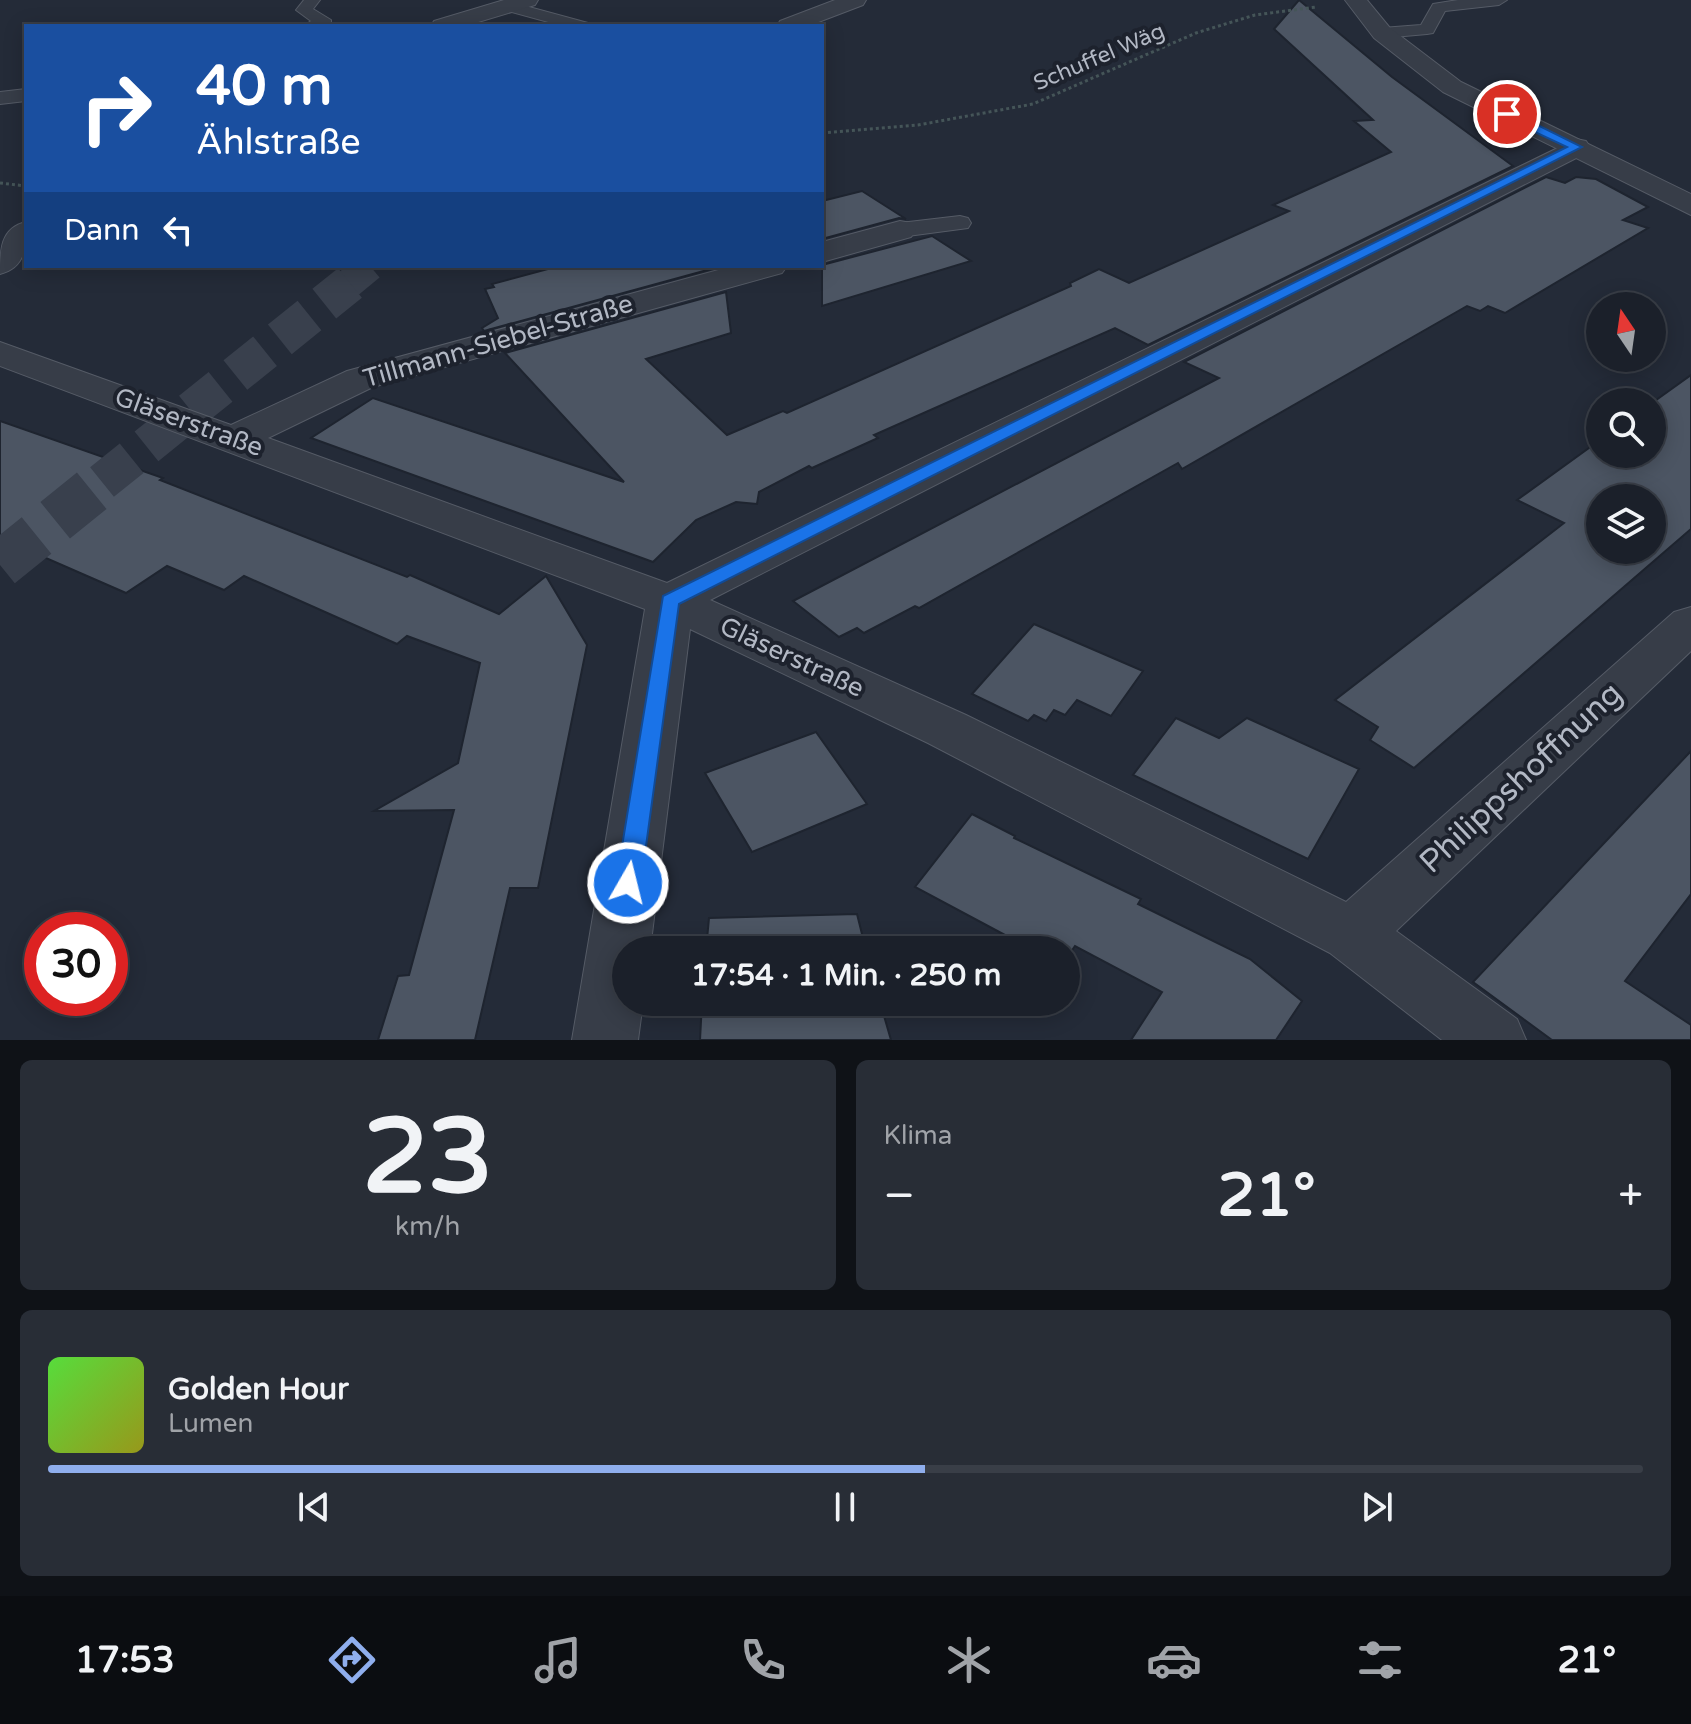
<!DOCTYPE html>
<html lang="de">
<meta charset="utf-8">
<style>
body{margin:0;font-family:"Varela Round",sans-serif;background:#282d36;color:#f1f3f6;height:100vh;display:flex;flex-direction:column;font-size:30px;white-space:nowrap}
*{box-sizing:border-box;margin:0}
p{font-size:26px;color:#a0a3a8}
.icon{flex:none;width:44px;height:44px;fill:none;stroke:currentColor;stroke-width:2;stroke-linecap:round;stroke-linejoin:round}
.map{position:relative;height:1040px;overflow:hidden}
.sheet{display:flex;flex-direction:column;gap:20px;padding:20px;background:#0f1217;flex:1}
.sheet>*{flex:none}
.guide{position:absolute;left:24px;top:24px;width:800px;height:244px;border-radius:0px;box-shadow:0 4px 20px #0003,0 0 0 2px #393e47;background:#1a4fa0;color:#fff;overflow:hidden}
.needle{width:52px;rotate:347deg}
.tools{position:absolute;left:1586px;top:292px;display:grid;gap:16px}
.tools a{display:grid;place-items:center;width:80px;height:80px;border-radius:50%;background:#1b202a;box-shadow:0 4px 20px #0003,0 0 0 2px #393e47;font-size:40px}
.speed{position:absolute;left:24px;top:912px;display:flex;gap:16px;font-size:40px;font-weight:700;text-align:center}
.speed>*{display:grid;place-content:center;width:104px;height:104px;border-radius:50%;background:#1b202a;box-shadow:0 4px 20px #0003,0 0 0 2px #393e47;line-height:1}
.speed .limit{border:12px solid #d22;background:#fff;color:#111}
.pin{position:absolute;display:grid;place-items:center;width:68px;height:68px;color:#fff;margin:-34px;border:4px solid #fff;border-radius:50%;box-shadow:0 2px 8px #0007}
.me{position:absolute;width:88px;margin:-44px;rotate:8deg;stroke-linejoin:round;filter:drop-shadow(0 0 6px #0008)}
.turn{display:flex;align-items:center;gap:28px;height:168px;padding:0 40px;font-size:36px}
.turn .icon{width:104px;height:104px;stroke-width:2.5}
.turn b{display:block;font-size:56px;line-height:68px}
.then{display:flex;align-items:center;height:76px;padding:0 40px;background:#0003;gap:16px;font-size:30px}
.big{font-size:60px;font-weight:700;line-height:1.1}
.sheet .tile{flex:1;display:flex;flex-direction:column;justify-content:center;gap:12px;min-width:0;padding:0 28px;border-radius:12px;background:#282d36}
.sheet .dial{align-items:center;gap:0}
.dial b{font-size:104px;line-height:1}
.song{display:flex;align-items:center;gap:24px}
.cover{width:96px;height:96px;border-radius:12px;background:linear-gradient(135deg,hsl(110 70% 55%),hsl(60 70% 35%))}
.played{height:8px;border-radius:4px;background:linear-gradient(90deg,#8faeed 55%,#393e47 55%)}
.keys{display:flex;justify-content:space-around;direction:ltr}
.heat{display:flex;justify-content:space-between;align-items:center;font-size:44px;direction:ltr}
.sheet .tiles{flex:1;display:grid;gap:20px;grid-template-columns:1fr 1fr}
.tile:last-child{grid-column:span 2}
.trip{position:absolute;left:612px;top:936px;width:468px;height:80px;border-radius:40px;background:#1b202a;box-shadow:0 4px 20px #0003,0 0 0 2px #393e47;font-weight:700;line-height:80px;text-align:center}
.dock{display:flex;height:128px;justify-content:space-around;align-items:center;background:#0b0d11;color:#a0a3a8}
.dock .icon{width:56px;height:56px}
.dock .active{color:#8faeed}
.dock b{font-size:36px;color:#f1f3f6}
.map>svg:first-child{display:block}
.building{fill:#4c5563;stroke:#1e242f;stroke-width:2;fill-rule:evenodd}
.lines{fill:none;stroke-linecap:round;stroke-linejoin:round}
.minor-tunnel-far2{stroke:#39404d;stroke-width:30;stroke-dasharray:30 15;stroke-linecap:butt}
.minor-tunnel-far1{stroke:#39404d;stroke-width:38;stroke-dasharray:38 19;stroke-linecap:butt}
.minor-tunnel{stroke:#39404d;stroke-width:47;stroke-dasharray:47 24;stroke-linecap:butt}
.service-casing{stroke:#555b66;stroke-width:2}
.minor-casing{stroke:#555b66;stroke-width:2}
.tertiary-casing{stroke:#555b66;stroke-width:2}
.path{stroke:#455558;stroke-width:3;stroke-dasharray:3 3;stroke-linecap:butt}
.service{fill:#373d48;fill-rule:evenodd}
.minor{fill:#373d48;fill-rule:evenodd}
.tertiary{fill:#373d48;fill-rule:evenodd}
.route{fill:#1a73e8;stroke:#114b97;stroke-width:2}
.labels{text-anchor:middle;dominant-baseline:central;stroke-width:8;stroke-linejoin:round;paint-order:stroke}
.far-street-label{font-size:22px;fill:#b2b8c4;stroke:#1d222d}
.street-label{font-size:26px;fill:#b2b8c4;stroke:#1d222d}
.near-street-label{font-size:32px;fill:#b2b8c4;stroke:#1d222d}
</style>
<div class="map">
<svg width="1691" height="1040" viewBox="0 0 1691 1040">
<rect width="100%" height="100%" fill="#242b38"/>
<g class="building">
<path d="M1299,0L1392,77L1513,166L1148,345L1115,328L874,435L878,438L812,468L809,466L759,492L757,504L736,502L696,520L653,562L311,438L373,398L624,482L505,353L726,292L731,333L646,359L727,435L783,411L787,413L1071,286L1070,283L1099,269L1129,283L1289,211L1273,205L1391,152L1354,121L1373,120L1274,29Z"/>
<path d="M1546,177L1565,183L1576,177L1596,179L1648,207L1623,220L1648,228L1505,313L1488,306L1480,311L1467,306L1182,469L1178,463L919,608L915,606L864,633L857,628L839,637L793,601L1219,378L1184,362Z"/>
<path d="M862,191L906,219L899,218L822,239V201Z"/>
<path d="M932,236L971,261L822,306V265Z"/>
<path d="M559,266H722L484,331L482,328L498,318L485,289L494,287L492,284Z"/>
<path d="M1691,375V529L1414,768L1370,740L1378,727L1335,700L1564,523L1517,500L1600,440V454H1652V403ZM1600,498H1652V550H1600Z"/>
<path d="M0,421L163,478L160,480L407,577L410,575L499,614L546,576L587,645L538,888H510L475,1040H378L398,976L409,975L454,810L374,811L458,763L480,663L407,636L397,644L244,576L224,590L167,566L126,593L0,538Z"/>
<path d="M1034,624L1143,671L1111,716L1077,700L1065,715L1054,710L1046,721L1034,715L1028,721L972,694Z"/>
<path d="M1176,718L1219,738L1247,718L1359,769L1308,859L1133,775Z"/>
<path d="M816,732L867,804L752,852L705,773Z"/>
<path d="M1691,751V894L1625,981L1691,1025V1040H1552L1473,982Z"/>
<path d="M972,814L1015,836L1014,838L1141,899L1138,904L1250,959L1302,1001L1276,1040H1131L1162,992L1075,946L1066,959V950H1033L915,887Z"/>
<path d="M857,914L866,950H706L709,918Z"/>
<path d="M702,1002H880L891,1040H700Z"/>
</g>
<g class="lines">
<path class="minor-tunnel-far2" d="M347,285L370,266"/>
<path class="minor-tunnel-far1" d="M102,482L350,283"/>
<path class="minor-tunnel" d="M0,565L105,480"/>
<g class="service-casing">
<g id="service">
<path d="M304,0H320L313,9L331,20V26H304L311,21L296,10Z"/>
<path d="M1458,0H1507L1499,5L1445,11L1433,33L1427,34L1382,38L1374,33L1382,28L1421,25L1433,4Z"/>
<path d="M507,1L588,23L590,26H563L501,9V3Z"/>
<path d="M26,89V101L0,104V92Z"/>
<path d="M960,216L968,218L971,223L968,228L900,237L892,235L889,230L892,225L900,223Z"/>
</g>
</g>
<g class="minor-casing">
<g id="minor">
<path d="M504,0H538L535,5L465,26H431L434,21Z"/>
<path d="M835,0H866L863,5L808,26H777L780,21Z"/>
<path d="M1576,139L1586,141L1590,147L1586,153L710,600L966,715L1346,902L1674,612L1691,607V651L1396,931L1517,1019L1526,1040H1442L1330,953L928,743L690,629L650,950H626V1002H643L638,1040H572L645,609L0,366V342L231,425L347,371L733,266H787L782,273L373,387L268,438L667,583Z"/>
<path d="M900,221L911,223L916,230L911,237L822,262V242Z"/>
<path d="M26,222C26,245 27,267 0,274C0,251 0,228 26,222Z"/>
</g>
</g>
<g class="tertiary-casing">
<path id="tertiary" d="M1345,0H1367L1390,28L1461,82L1691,194V215L1443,92L1374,38Z"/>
</g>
<g class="path">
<path d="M822,133L918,125L1033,104L1196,33L1255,15L1316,7"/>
<path d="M0,183L26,186"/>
</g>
<use href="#service" class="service"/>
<use href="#minor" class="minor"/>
<use href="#tertiary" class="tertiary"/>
</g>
<path class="route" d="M1503,112H1511L1582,147L679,604L641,883L637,890L628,893L620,890L616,883L663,596L1567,147L1503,117Z"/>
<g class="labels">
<g class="far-street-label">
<text transform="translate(1099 57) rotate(-23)">Schuffel Wäg</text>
</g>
<g class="street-label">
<text transform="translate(498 341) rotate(-16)">Tillmann-Siebel-Straße</text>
<text transform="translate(189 422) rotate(20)">Gläserstraße</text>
<text transform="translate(792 657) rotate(25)">Gläserstraße</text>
</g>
<g class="near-street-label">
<text transform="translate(1521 778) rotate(-43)">Philippshoffnung</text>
</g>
</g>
</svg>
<div class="tools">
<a><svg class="needle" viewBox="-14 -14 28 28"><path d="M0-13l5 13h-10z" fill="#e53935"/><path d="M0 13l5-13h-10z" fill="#a0a3a8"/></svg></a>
<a><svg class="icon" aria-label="search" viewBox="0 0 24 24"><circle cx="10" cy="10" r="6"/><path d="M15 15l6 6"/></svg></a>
<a><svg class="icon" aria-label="layers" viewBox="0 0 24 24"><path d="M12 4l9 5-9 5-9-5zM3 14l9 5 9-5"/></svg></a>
</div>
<div class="speed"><div class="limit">30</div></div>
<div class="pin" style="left:1507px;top:114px;background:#d93025"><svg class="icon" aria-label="arrive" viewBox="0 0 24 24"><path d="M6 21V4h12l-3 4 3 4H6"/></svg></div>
<svg class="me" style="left:628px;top:883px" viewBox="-20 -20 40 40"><circle r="17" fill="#1a73e8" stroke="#fff" stroke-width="3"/><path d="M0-11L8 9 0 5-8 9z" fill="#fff"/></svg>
<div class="trip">17:54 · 1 Min. · 250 m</div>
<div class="guide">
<div class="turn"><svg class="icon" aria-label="right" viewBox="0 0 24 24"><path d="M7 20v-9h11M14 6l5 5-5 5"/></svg><div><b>40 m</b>Ählstraße</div></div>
<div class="then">Dann<svg class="icon" aria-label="left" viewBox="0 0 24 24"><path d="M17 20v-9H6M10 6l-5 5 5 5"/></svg></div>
</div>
</div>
<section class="sheet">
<div class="tiles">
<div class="tile dial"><b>23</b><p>km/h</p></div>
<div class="tile"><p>Klima</p>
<div class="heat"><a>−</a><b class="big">21°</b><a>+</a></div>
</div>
<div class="tile">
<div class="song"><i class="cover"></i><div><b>Golden Hour</b><p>Lumen</p></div></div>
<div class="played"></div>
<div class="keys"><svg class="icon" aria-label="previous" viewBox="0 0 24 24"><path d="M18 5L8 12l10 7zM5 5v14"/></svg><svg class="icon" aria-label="pause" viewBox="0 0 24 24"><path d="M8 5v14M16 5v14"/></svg><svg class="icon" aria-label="next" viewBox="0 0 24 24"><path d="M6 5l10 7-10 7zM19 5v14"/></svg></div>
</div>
</div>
</section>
<nav class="dock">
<b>17:53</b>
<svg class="icon active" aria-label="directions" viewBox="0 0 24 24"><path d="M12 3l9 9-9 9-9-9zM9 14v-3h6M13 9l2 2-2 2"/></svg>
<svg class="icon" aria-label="music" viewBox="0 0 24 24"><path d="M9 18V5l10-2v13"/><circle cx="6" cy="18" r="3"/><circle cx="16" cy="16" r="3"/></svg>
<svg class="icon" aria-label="phone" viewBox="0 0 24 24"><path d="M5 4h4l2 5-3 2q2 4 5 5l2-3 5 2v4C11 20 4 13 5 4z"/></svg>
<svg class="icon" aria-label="climate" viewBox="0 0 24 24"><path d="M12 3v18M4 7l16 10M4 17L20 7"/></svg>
<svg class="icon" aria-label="car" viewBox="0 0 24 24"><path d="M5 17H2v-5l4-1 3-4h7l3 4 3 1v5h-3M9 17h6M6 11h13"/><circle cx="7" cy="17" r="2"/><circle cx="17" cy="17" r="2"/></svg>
<svg class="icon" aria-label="filters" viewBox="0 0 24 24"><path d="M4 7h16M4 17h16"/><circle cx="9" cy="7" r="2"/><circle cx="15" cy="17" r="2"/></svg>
<b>21°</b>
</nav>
